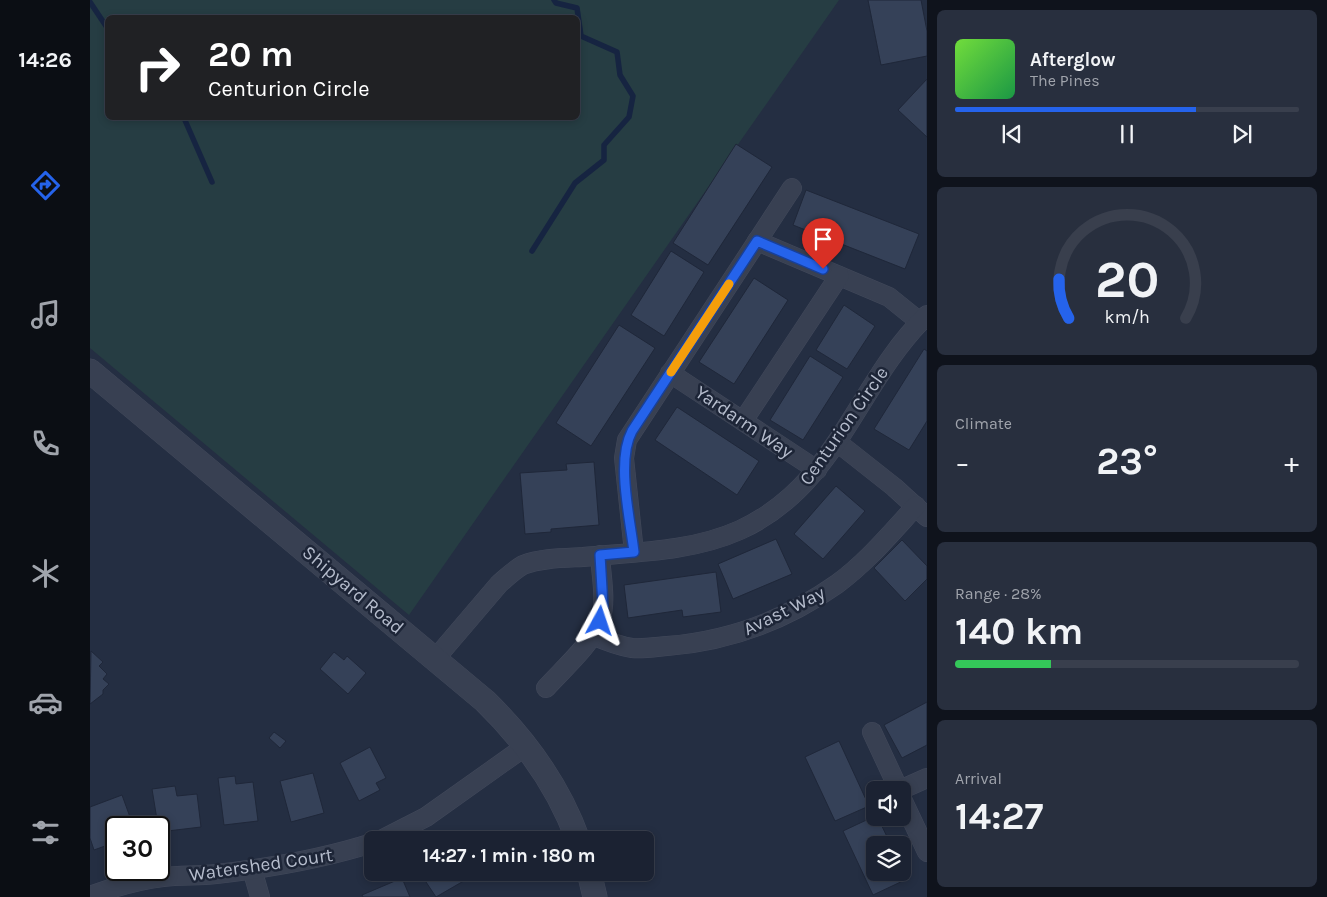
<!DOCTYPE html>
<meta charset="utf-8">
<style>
body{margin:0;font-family:Karla,sans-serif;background:#282f3e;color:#f1f3f6;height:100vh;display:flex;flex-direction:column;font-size:19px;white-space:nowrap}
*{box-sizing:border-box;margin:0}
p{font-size:16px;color:#a0a4ac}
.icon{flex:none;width:28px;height:28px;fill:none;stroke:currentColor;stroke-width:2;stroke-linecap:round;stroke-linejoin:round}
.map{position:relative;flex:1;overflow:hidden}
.details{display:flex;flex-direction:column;gap:10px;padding:10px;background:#0f131c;width:400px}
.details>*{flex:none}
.hud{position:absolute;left:15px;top:15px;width:475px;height:105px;border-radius:8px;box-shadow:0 2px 8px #0003,0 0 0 1px #393f4d;background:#202124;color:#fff;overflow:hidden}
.tools{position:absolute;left:776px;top:781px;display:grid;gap:10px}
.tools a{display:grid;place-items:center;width:45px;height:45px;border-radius:8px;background:#1b2232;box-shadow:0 2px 8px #0003,0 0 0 1px #393f4d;font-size:25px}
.speed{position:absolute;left:15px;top:816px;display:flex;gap:10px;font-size:25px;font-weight:700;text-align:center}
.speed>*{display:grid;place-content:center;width:65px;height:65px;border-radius:50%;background:#1b2232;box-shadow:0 2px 8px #0003,0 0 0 1px #393f4d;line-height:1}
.speed .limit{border:2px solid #111;border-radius:8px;background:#fff;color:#111}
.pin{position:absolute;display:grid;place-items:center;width:42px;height:42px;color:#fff;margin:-51px -21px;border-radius:50% 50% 50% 0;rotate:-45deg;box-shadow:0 0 5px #0007}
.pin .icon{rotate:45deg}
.me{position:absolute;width:55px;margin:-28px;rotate:5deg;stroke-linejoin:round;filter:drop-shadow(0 0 4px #0008)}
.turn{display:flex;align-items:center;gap:18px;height:105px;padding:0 20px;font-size:22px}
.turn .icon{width:65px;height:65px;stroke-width:2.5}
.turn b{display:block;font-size:35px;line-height:42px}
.big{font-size:38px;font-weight:700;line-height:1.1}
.details .tile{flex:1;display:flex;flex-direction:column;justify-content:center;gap:8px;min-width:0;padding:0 18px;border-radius:8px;background:#282f3e}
.details .dial{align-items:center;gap:0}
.dial svg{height:130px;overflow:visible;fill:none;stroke:#393f4d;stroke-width:7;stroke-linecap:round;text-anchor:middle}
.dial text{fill:#f1f3f6;stroke:none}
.song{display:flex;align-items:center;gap:15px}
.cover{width:60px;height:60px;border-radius:8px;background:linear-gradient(135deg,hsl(100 70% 55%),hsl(140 70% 35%))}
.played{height:5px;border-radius:2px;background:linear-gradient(90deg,#2563eb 70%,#393f4d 70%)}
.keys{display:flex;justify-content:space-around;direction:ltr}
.heat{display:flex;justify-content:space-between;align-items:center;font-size:28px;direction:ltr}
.charge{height:8px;border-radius:4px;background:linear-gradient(90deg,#34c759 28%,#393f4d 0)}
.trip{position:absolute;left:274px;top:831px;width:290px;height:50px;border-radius:8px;background:#1b2232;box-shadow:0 2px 8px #0003,0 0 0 1px #393f4d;font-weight:700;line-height:50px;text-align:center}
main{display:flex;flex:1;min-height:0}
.dock{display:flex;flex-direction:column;width:90px;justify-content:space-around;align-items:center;background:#0b0e14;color:#a0a4ac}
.dock .icon{width:35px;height:35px}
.dock .selected{color:#2563eb}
.dock b{font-size:22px;color:#f1f3f6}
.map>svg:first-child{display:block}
.green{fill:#263d43;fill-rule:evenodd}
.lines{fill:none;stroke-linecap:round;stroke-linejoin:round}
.stream{stroke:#162441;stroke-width:5.5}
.building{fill:#354158;stroke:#1f2739}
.minor-casing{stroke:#42495b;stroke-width:20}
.tertiary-casing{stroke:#42495b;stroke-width:25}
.minor{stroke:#384052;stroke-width:19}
.tertiary{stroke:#384052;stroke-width:24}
.route-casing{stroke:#184099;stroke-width:12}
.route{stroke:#2563eb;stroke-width:9}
.slow{stroke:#f59e0b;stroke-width:9}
.labels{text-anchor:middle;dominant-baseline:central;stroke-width:5;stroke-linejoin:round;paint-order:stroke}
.street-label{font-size:19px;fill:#b5bccc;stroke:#1d2537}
</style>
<main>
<nav class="dock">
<b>14:26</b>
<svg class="icon selected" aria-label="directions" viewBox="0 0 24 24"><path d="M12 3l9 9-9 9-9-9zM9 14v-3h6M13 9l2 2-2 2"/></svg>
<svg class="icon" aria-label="music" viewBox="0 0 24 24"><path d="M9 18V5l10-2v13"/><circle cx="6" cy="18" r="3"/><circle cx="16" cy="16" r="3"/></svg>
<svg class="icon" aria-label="phone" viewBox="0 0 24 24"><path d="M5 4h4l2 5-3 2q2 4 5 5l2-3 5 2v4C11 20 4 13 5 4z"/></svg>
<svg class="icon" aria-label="climate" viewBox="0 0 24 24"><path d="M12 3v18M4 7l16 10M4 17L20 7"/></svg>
<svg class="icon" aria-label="car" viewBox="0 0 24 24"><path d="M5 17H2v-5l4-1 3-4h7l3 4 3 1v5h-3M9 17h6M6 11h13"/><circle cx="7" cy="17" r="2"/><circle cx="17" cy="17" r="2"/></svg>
<svg class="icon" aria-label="filters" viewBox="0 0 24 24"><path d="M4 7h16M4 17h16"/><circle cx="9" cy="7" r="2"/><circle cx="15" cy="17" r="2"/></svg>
</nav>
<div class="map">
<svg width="837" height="897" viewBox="0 0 837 897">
<rect width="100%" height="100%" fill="#242e42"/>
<path class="green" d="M0,0H749L319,615L0,348ZM18,18H488V118H18Z"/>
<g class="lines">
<g class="stream">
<path d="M0,2L18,29"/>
<path d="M94,118L122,182"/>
<path d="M442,251L485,183L514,160V145L539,117L543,96L530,75L527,52L491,36L487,8L466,3L464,0"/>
</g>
</g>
<g class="building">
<path d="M778,0H831L837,31V56L791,65Z"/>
<path d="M837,79V137L808,110Z"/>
<path d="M646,144L682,167L618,265L583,243Z"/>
<path d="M716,190L829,234L815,269L703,225Z"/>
<path d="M581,251L614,272L574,336L541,315Z"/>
<path d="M664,278L698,300L644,384L609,362Z"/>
<path d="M754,305L785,326L757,369L726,350Z"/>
<path d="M529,325L565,348L501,446L466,423Z"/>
<path d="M834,349L837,351V421L819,450L784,429Z"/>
<path d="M720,356L753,377L713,440L680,420Z"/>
<path d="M587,407L669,461L647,495L565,440Z"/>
<path d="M504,462L509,525L461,529V532L435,534L430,473L477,470L476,464Z"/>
<path d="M746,486L775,511L733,559L704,534Z"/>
<path d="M686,539L702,574L643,599L628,564Z"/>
<path d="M812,540L837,566V579L815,601L784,568Z"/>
<path d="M626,572L631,612L593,617L592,610L538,618L534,585Z"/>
<path d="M1,651L13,662L9,666L17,674L13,679L19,684L13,690V694L0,704Z"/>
<path d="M244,652L254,660L257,656L276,673L258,694L230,669Z"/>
<path d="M837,702V745L812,758L794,725Z"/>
<path d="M184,732L196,741L190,748L179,738Z"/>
<path d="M749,741L779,806L745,821L715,757Z"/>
<path d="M280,747L296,778L286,783L290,790L269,801L250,763Z"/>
<path d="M223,773L234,813L201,822L190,781Z"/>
<path d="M145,776L146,784L163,782L168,821L134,825L128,778Z"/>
<path d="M85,786L87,796L107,794L111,827L69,832L62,789Z"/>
<path d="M32,795L44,828H26V842L4,850L0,838V807Z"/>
<path d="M785,816L788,818L801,845H785V872H812V869L817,879L783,895L753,831Z"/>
<path d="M383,872L384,875L346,897L330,873Z"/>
<path d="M312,878L320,897H273L272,895Z"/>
</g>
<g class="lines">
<g class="minor-casing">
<g id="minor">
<path d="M667,241L799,297L830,322"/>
<path d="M580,373L727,470"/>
<path d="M653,421L749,276"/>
<path d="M747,442L804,487L837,517"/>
<path d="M544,552L534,458L537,440L702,188"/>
<path d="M502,635C516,641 528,646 542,648C553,649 566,647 577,646C639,641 696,620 747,584C777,562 801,533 826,506"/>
<path d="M345,659L409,584C417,577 424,570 433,565C451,558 474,558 493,557C545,552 601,552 650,530C748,485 766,384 837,315"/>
<path d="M456,688C472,670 502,644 510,621C517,602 511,575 510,555"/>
<path d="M782,732L809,790"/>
<path d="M810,790L837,778"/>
<path d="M812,799L837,852"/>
<path d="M291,840L336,817L436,746"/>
<path d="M162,869L170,897"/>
<path d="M0,896C24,887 48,880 73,877C91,875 109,876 126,874C179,868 232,859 282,843"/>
</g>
</g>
<g class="tertiary-casing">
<g id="tertiary">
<path d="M0,371L395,701C435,740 469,787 488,840"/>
<path d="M499,872L505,897"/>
</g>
</g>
<use href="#minor" class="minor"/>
<use href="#tertiary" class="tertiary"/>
</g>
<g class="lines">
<g class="route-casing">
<path id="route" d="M510,621L513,606L510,555L544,552C540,518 526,461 542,431L667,241L733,269"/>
</g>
<use href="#route" class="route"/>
<path class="slow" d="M581,372L639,284"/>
</g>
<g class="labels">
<g class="street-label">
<text transform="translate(654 422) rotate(34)">Yardarm Way</text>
<text transform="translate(754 426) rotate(-55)">Centurion Circle</text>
<text transform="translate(263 590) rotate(40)">Shipyard Road</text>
<text transform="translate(694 611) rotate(-26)">Avast Way</text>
<text transform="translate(171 865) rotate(-8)">Watershed Court</text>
</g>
</g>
</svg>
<div class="tools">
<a><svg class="icon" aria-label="sound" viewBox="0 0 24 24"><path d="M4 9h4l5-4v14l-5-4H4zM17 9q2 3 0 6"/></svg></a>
<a><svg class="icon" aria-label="layers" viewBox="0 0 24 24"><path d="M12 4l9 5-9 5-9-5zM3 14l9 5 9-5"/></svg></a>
</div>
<div class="speed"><div class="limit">30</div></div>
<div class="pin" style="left:733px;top:269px;background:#d93025"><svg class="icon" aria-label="arrive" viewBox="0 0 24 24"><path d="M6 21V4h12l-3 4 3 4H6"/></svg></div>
<svg class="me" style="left:510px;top:621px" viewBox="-20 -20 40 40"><path d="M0-17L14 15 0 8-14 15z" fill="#2563eb" stroke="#fff" stroke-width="4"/></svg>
<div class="trip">14:27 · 1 min · 180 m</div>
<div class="hud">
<div class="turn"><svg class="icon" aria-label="right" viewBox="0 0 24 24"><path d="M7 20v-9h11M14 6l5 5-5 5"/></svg><div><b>20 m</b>Centurion Circle</div></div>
</div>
</div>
<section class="details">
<div class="tile">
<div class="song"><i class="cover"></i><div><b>Afterglow</b><p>The Pines</p></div></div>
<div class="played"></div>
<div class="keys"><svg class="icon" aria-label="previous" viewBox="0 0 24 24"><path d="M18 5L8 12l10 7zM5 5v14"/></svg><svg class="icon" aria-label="pause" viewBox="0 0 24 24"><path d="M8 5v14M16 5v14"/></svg><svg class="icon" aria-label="next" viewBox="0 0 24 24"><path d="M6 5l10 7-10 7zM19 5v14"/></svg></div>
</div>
<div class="tile dial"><svg viewBox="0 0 100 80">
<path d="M14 69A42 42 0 1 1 86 69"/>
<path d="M14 69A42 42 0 0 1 8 45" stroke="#2563eb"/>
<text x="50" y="56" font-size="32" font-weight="700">20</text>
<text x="50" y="72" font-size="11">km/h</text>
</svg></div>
<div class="tile"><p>Climate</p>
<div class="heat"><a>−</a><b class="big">23°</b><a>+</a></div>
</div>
<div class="tile"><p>Range · 28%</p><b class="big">140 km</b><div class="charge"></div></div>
<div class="tile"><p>Arrival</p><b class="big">14:27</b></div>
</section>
</main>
